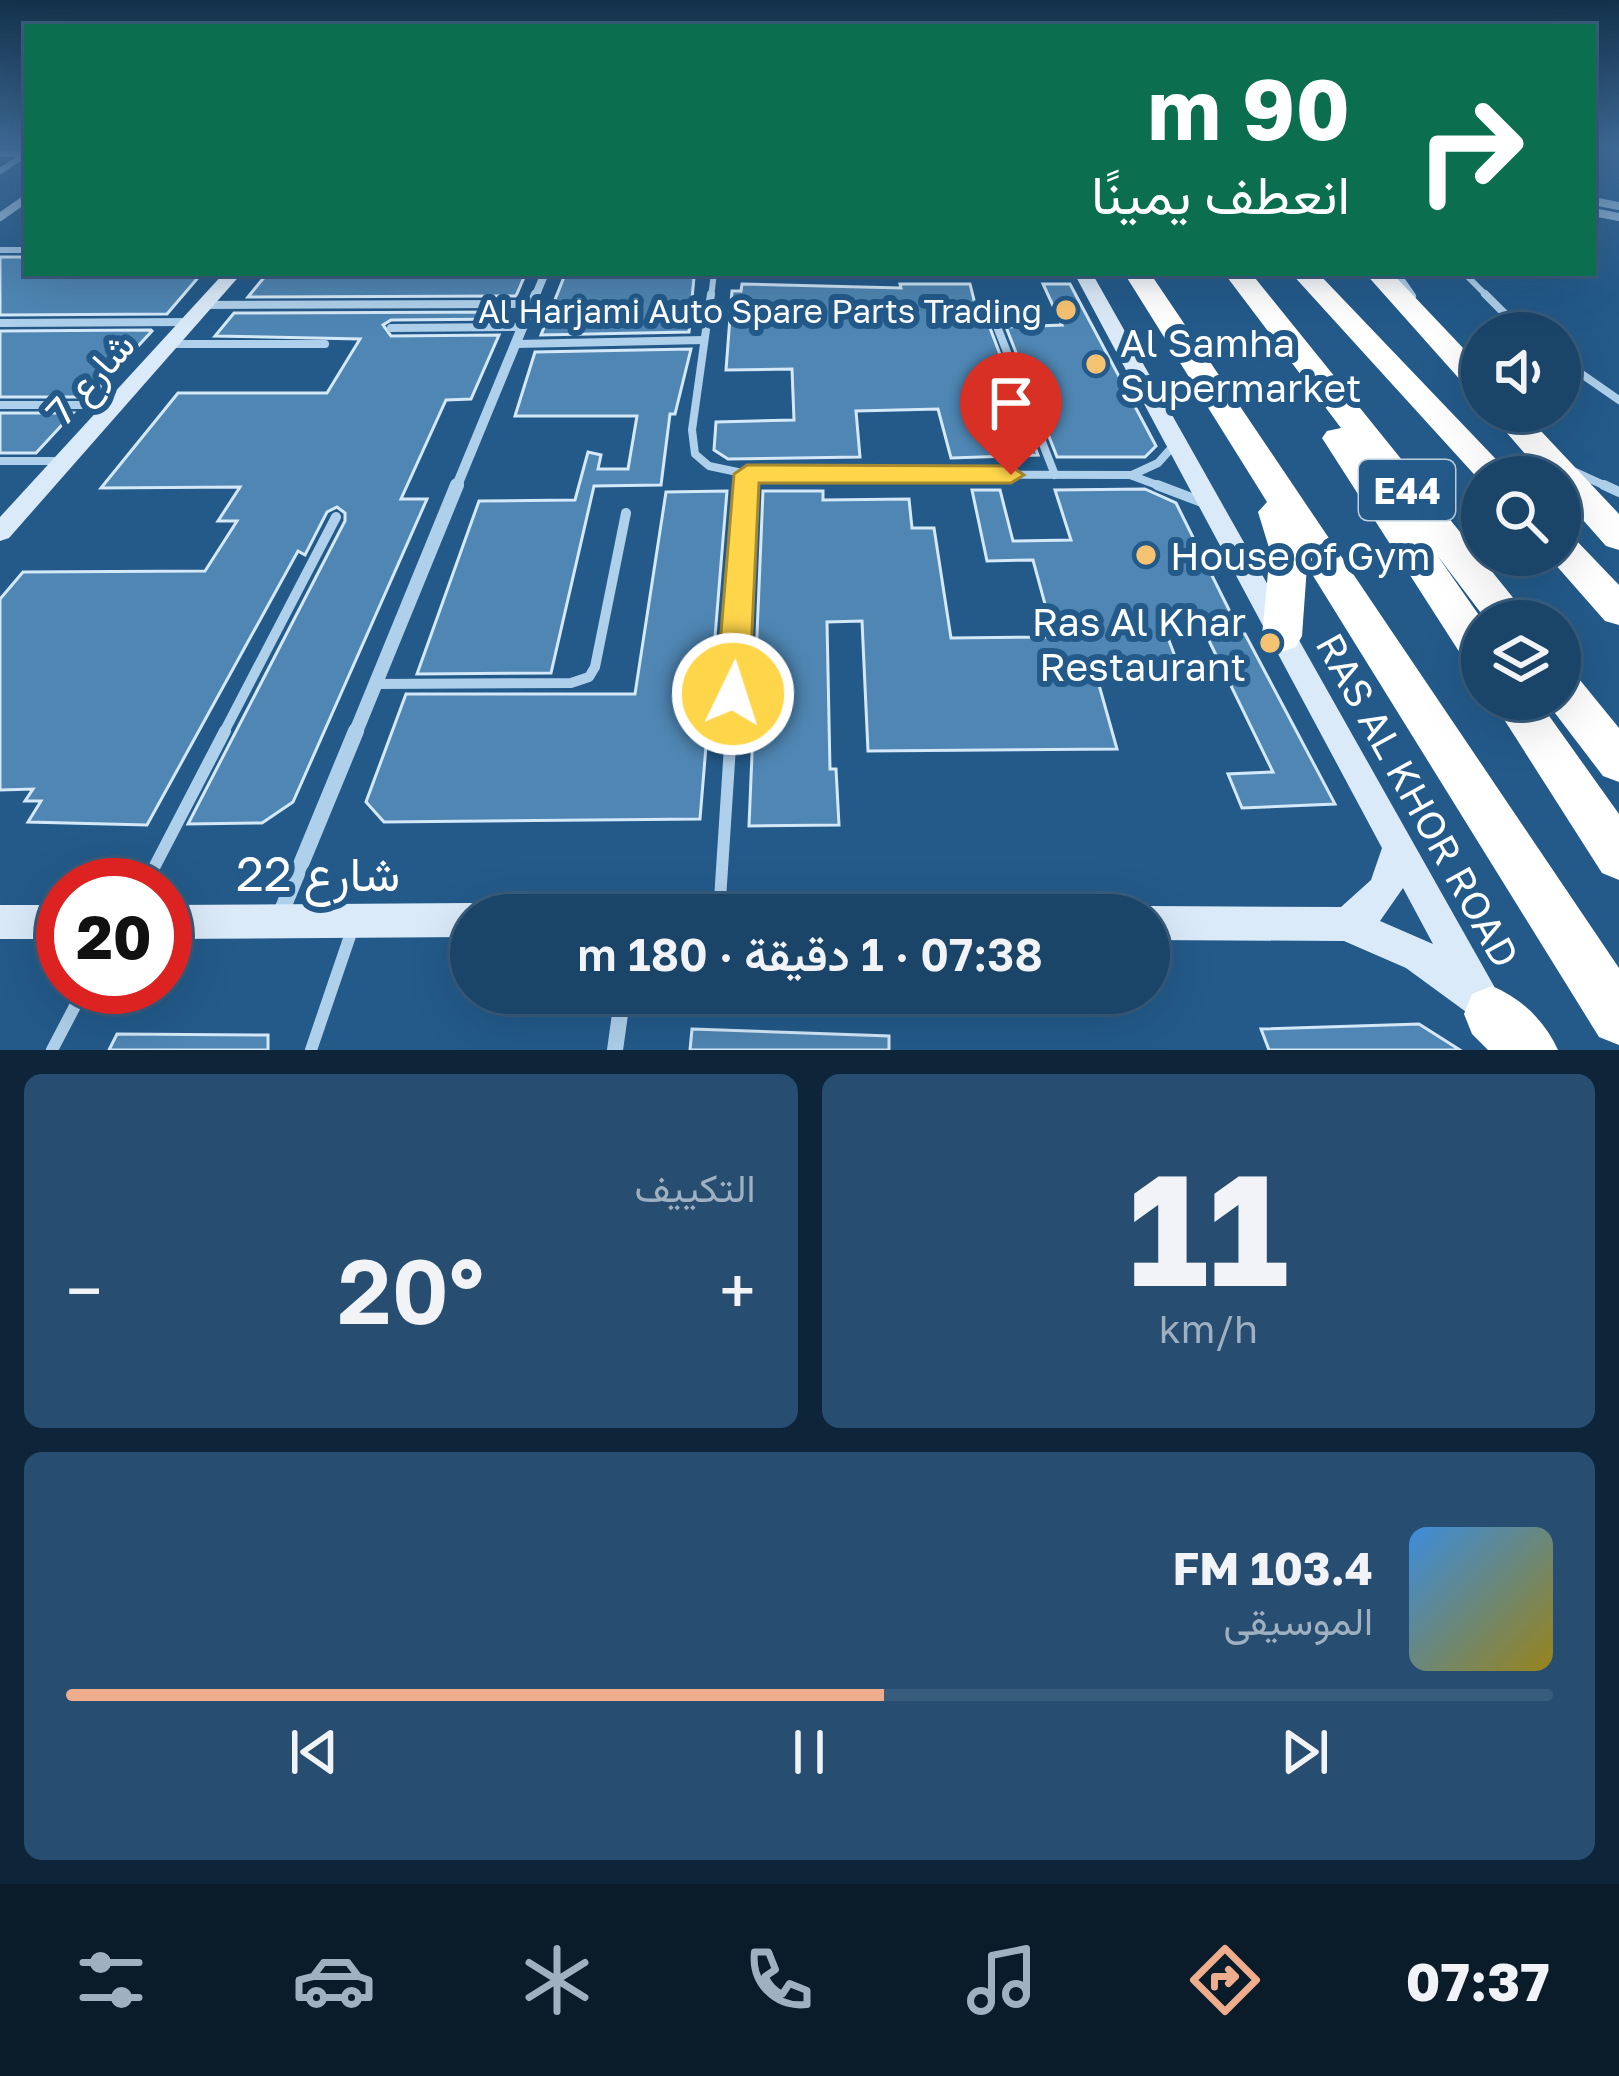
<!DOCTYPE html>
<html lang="ar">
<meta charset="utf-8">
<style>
body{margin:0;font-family:"Golos Text",Vazirmatn,sans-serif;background:#274e71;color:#f1f3f6;direction:rtl;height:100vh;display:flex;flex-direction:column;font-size:45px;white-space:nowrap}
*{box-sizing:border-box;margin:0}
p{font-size:39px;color:#9fb0c0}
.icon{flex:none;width:66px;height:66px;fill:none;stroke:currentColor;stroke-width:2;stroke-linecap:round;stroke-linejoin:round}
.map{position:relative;height:1050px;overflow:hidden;direction:ltr}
.details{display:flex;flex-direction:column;gap:24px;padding:24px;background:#0e2539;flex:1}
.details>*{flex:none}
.banner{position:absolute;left:24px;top:24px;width:1572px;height:252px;border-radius:0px;box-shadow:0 12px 48px #0002,0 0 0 3px #385c7c;direction:rtl;background:#0b6e4f;color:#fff;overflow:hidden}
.tools{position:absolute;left:1461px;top:312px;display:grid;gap:24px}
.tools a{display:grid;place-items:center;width:120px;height:120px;border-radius:50%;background:#1a4468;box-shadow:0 12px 48px #0002,0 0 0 3px #385c7c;font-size:60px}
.speed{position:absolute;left:36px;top:858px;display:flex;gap:24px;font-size:60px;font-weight:700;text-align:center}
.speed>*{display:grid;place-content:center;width:156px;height:156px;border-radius:50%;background:#1a4468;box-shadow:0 12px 48px #0002,0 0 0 3px #385c7c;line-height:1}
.speed .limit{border:18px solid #d22;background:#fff;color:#111}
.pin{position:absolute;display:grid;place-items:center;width:102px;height:102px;color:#fff;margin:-123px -51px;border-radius:50% 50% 50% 0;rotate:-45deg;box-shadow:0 0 12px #0007}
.pin .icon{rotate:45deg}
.me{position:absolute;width:132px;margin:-66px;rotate:4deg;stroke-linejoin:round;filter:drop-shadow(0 0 9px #0008)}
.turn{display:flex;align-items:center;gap:42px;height:252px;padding:0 48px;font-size:54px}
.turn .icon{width:156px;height:156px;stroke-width:2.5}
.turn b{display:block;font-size:84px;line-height:102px}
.big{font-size:90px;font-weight:600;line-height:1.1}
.details .widget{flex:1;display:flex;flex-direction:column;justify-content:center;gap:18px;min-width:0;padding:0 42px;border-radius:18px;background:#274e71}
.details .dial{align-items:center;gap:0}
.dial b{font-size:156px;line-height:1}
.song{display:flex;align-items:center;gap:36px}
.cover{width:144px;height:144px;border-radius:18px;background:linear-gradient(135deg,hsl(210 70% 55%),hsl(50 70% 35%))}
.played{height:12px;border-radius:6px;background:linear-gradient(90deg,#eead8d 55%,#385c7c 55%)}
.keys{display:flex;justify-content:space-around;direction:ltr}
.heat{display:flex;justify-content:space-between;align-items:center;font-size:66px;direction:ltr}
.details .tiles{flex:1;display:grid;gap:24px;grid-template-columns:1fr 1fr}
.widget:last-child{grid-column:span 2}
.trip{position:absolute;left:450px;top:894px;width:720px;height:120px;border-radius:60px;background:#1a4468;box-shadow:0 12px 48px #0002,0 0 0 3px #385c7c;font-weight:600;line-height:120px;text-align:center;direction:rtl}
.tab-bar{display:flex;height:192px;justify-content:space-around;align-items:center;background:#0a1b2a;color:#9fb0c0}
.tab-bar .icon{width:84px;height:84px}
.tab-bar .active{color:#eead8d}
.tab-bar b{font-size:54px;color:#f1f3f6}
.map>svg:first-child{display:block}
.building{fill:#4f86b3;stroke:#d4e8f8;stroke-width:3}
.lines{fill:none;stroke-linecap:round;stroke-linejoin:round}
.lane-far3{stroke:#afd0eb;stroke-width:6}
.lane-far2{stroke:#afd0eb;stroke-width:8}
.lane-far1{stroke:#afd0eb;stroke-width:10}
.lane{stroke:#afd0eb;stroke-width:12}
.street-far3{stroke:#afd0eb;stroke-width:8}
.street-far2{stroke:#afd0eb;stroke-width:10}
.street-far1{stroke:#afd0eb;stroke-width:14}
.street{stroke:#afd0eb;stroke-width:16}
.secondary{fill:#dbeaf8;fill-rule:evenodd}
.highway{fill:#fff;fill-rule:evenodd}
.route{fill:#ffd54a;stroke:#a68a30;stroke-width:3}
.poi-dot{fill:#f6c372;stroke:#235a8a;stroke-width:4.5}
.labels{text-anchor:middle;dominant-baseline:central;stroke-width:12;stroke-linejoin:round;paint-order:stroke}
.far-poi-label{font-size:33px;fill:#fff;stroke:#235a8a;text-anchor:end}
.shield{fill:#235a8a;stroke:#bdcedc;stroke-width:3}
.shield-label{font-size:36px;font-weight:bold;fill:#fff}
.poi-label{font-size:39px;fill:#fff;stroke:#235a8a;text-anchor:start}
.street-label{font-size:39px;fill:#fff;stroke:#235a8a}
.near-street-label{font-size:48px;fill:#fff;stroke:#235a8a}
</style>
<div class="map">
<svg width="1619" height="1050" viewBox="0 0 1619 1050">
<rect width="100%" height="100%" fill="#235a8a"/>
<g class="building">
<path d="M0,257H27V273H202L167,314L0,315Z"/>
<path d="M266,275H525L516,296L248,297Z"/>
<path d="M564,277H694L689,332L541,335Z"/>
<path d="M742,284L901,288L900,284H970L980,324L990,328L1038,455L951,458L938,409L856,411L860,457L728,459L714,450L716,422L794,420L792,369L726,370L732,291H741Z"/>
<path d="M1043,284H1070L1156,446L1145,457H1057L1006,327L1062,325Z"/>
<path d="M509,312L507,319L391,320L383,325L391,336L499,335L471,399L446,400L401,499H427L293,802L262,823L188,824L345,521V513L337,507L327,512L305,555L298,551L147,825L28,822L41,801H25L33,789L0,790V599L23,572L205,571L237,521H218L240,487L101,488L178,393H327L360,339L215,336L234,313Z"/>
<path d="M0,331L151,330L152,331L91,397H0Z"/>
<path d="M691,349L675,414H670L661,485L594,486L551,673L417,674L479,501L575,500L588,452L601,455L598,469H628L637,416H515L535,352Z"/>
<path d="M0,413H73L36,453H0Z"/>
<path d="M1145,489L1176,503L1241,634H1245L1335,804L1242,808L1228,774L1273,772L1197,616L1160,617L1176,659L1092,660L1117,749L868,751L862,621L827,622L830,769H836L839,825L749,826L763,491H823V500L909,499L912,528H934L951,638L1054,637L1033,560L987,561L972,490H1000L1013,541L1071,540L1055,490Z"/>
<path d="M727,491L700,819L384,822L366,802L406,694H635L666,492Z"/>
<path d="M1419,1024L1460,1050H1269L1261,1029Z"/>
<path d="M692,1029L889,1036V1050H690Z"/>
<path d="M117,1034L268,1035V1050H109Z"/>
</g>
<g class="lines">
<g class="lane-far3">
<path d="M0,154H22"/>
<path d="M0,171L26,154"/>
<path d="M0,250H27"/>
<path d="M1464,273L1488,297"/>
<path d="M714,276H1085"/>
<path d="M711,297L714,273"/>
</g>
<g class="lane-far2">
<path d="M711,294L692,430L695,454L709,466L747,474L1130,475L1165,488"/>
<path d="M1485,294L1524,333"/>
<path d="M204,305L532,304"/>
<path d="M0,323L187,322"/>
<path d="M391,328L523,327"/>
<path d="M998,329L1055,475"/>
<path d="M169,344H325"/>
<path d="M516,344L704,340"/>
<path d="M1560,359L1619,400"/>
<path d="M0,405H114"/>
<path d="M0,461H58"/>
<path d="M1575,472L1610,488"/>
<path d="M1132,475L1158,463L1175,444"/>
<path d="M746,488L747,474"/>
</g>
<g class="lane-far1">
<path d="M1157,485L1202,502"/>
<path d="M1604,485L1619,492"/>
<path d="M375,684L571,683L589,677L595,667L626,513"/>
<path d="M223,734L336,517"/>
<path d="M730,734L746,485"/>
</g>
<g class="lane">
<path d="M145,885L225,731"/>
<path d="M719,915L731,731"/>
<path d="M52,1050L85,987"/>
<path d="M311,1050L352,930"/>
</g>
<g class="street-far3">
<path d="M1593,201L1619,206"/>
<path d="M1593,212L1619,217"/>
<path d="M0,217L27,198"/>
<path d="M1396,273L1412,296"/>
<path d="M535,297L545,273"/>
</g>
<path class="street-far2" d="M456,488L536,294"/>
<path class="street-far1" d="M355,734L457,485"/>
<g class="street">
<path d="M280,915L356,731"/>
<path d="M615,1050L623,993"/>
</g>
<g class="secondary">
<path d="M224,273H242L9,538L0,541V517Z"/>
<path d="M1074,273H1092L1530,1050H1490L1473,1017L1406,968L1344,941L1149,940V915H1135L1149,906L1341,907L1371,880L1382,848ZM1403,888L1433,944L1380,921Z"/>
<path d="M471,903L483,908L486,915H471V937L165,939V905Z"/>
<rect x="0" y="905" width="63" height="34"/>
</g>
<g class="highway">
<path d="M1124,273H1150L1619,968V1045L1599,1037L1307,566L1302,636L1296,647L1282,652L1268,647L1262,636L1270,551L1258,512L1267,502Z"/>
<path d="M1224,273H1251L1523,610L1529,621H1487L1437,555L1483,621L1482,669L1467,664L1322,438L1327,431L1341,428Z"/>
<path d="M1291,273H1318L1513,477H1482V483Z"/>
<path d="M1365,273H1392L1482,368V395L1471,392Z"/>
<path d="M1488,411H1522L1619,514V550L1606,546L1560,494V477H1545Z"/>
<path d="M1560,533L1573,537L1619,585V625L1605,621L1547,555H1560Z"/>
<path d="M1560,669L1575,674L1619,728V782L1603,776L1545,700L1560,699Z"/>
<path d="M1491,699H1537L1619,814V880L1602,873Z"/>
<path d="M1492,986C1521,998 1545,1021 1558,1050H1488L1472,1034L1464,1014L1472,994Z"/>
</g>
</g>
<linearGradient id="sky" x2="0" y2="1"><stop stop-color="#13324c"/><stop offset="0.5" stop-color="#3f6b98"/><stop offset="1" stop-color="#3f6b98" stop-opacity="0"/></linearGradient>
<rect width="1619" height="295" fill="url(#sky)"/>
<path class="route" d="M747,465L1011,466L1024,475L1011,483H759L749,694L744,704L733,708L721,704L716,694L734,474Z"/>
<g class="poi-dot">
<circle cx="1066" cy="310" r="12"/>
<circle cx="1096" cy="364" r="12"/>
<circle cx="1146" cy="555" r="12"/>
<circle cx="1270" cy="643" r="12"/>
</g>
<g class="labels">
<g class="far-poi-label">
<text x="1042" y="310">Al Harjami Auto Spare Parts Trading</text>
</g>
<rect class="shield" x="1359" y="460" width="96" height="60" rx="9"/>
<g class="shield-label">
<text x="1407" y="490">E44</text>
</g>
<g class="poi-label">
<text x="1120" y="342">Al Samha<tspan x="1120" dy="45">Supermarket</tspan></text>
<text x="1170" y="555">House of Gym</text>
<text x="1246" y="621" text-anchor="end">Ras Al Khar<tspan x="1246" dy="45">Restaurant</tspan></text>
</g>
<g class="street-label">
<text transform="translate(90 378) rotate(-48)">شارع 7</text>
<text transform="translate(1418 800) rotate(61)">RAS AL KHOR ROAD</text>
</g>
<g class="near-street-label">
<text x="318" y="873">شارع 22</text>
</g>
</g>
</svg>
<div class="tools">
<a><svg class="icon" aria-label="sound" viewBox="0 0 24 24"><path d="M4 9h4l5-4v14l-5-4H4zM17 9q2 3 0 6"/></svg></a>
<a><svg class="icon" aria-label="search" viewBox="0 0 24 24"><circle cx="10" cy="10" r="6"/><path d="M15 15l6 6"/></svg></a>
<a><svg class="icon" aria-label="layers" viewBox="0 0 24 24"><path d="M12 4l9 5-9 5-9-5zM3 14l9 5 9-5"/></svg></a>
</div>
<div class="speed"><div class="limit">20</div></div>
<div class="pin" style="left:1011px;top:475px;background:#d93025"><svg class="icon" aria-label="arrive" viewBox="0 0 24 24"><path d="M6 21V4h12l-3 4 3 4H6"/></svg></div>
<svg class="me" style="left:733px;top:694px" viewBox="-20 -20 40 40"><circle r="17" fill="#ffd54a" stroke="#fff" stroke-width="3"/><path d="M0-11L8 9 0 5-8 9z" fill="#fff"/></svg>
<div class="trip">07:38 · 1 دقيقة · 180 m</div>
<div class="banner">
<div class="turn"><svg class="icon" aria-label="right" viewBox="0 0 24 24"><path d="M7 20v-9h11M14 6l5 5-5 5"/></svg><div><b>90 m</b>انعطف يمينًا</div></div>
</div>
</div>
<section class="details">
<div class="tiles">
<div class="widget dial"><b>11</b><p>km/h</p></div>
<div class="widget"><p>التكييف</p>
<div class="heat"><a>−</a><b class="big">20°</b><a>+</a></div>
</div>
<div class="widget">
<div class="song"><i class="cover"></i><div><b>103.4 FM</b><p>الموسيقى</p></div></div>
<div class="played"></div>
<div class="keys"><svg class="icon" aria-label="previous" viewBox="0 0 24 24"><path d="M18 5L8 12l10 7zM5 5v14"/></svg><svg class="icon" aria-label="pause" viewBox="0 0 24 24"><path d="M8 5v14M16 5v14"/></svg><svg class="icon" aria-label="next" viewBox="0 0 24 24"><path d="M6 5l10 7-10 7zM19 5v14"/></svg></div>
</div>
</div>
</section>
<nav class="tab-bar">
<b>07:37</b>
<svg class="icon active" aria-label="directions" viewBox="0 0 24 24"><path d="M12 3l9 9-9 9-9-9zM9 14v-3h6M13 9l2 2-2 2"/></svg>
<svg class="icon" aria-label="music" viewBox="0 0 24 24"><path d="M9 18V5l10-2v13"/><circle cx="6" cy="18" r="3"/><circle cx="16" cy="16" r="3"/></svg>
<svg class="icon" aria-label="phone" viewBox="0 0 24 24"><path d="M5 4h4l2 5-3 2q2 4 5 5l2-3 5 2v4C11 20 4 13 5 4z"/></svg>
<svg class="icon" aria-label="climate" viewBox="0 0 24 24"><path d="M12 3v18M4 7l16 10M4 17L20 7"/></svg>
<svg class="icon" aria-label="car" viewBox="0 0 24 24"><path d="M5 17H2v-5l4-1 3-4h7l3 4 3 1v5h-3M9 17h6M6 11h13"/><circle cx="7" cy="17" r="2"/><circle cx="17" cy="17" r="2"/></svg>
<svg class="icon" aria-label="filters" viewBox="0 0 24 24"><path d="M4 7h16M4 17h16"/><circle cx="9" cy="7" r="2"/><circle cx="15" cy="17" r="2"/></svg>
</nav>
